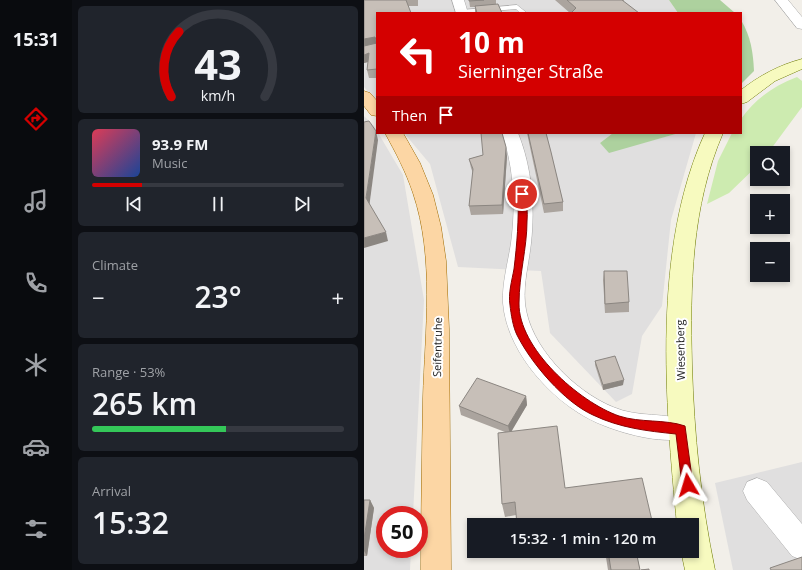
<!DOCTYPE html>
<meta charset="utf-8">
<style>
body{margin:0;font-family:"Open Sans",sans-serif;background:#20242c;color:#f1f3f6;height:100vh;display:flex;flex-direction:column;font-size:15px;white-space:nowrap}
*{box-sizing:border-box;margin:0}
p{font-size:13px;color:#9ea1a6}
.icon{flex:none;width:22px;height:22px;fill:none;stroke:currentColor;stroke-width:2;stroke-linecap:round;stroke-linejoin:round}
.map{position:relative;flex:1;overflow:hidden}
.drawer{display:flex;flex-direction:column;gap:6px;padding:6px;background:#0d0f14;width:292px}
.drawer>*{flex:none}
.top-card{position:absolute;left:12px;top:12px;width:366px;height:122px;border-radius:0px;box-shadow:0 2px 6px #0003;background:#d40000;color:#fff;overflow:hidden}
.fabs{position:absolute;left:386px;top:146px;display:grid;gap:8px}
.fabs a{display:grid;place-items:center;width:40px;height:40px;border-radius:0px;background:#171b24;box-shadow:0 2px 6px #0003;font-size:20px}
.speed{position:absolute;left:12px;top:506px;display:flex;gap:8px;font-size:20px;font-weight:700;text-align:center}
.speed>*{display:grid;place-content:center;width:52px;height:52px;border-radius:50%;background:#171b24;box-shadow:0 2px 6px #0003;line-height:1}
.speed .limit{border:6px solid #d22;background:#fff;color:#111}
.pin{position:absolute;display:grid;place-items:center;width:34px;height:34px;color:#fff;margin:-17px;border:2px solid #fff;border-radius:50%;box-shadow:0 1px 4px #0007}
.me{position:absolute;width:44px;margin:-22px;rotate:353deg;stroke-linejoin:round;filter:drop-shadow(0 0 3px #0008)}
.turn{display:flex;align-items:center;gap:14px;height:84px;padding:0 16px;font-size:18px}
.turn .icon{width:52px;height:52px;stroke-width:2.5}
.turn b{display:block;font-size:28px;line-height:34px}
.then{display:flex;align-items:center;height:38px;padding:0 16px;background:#0003;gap:8px;font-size:15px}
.big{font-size:30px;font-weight:600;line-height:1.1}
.drawer .tile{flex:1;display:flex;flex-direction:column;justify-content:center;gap:6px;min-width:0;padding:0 14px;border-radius:6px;background:#20242c}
.drawer .dial{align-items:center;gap:0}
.dial svg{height:104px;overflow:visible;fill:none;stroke:#363941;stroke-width:7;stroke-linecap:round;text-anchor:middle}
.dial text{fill:#f1f3f6;stroke:none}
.song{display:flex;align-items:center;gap:12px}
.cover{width:48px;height:48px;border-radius:6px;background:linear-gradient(135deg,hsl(350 70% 55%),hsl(220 70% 35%))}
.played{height:4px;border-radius:2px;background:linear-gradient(90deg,#d40000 20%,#363941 20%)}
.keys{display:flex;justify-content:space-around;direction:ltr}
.heat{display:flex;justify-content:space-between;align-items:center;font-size:22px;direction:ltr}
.charge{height:6px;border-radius:3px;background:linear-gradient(90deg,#34c759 53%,#363941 0)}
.trip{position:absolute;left:103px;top:518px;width:232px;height:40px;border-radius:0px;background:#171b24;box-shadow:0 2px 6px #0003;font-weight:600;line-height:40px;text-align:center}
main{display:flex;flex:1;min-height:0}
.tabs{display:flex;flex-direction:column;width:72px;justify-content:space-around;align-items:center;background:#090b0e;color:#9ea1a6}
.tabs .icon{width:28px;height:28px}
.tabs .selected{color:#d40000}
.tabs b{font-size:18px;color:#f1f3f6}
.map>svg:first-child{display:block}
.residential{fill:#e0dfdf}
.grass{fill:#cdebb0}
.forest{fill:#add19e}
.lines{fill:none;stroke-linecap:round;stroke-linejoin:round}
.lane-casing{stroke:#a9a9a9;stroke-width:1}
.street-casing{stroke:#a9a9a9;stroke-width:1}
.secondary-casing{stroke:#707d05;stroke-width:1}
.primary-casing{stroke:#a06b00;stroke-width:1}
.lane{fill:#fff;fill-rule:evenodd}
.street{fill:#fff;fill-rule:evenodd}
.secondary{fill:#f7fabf;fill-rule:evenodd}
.primary{fill:#fcd6a4;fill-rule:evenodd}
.wall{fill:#aba49e}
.shaded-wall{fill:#8b8681}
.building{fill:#c7bfb8;stroke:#8b8681}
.route{fill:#d40000;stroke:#8a0000}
.labels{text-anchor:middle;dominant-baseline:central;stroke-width:4;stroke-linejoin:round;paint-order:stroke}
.street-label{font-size:11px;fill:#222;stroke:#fff}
</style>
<main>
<nav class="tabs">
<b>15:31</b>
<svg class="icon selected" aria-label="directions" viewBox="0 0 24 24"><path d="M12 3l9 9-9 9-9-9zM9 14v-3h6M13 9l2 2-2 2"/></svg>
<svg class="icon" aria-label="music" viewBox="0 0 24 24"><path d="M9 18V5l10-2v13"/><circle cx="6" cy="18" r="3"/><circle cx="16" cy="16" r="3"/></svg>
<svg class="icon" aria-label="phone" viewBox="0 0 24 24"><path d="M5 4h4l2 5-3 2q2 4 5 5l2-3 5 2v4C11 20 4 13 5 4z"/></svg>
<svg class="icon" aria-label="climate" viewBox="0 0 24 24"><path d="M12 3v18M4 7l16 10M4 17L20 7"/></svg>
<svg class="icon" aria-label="car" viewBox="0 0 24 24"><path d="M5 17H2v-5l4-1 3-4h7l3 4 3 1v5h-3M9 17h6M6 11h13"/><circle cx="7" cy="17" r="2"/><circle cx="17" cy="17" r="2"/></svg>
<svg class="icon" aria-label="filters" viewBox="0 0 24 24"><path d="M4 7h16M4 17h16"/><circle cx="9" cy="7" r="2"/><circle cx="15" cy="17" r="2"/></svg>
</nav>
<section class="drawer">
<div class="tile dial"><svg viewBox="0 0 100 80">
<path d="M14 69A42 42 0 1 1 86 69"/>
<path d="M14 69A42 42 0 0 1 20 19" stroke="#d40000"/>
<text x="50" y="56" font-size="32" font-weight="700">43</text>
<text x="50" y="72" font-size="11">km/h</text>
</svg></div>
<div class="tile">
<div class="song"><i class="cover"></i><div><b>93.9 FM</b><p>Music</p></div></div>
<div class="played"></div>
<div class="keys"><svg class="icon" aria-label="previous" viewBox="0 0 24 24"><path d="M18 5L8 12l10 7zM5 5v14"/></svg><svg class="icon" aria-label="pause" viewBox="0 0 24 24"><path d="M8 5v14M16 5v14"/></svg><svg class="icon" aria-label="next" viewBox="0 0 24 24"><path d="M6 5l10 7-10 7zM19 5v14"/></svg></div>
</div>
<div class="tile"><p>Climate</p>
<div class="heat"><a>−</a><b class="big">23°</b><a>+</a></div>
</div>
<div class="tile"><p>Range · 53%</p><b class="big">265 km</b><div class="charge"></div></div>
<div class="tile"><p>Arrival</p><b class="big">15:32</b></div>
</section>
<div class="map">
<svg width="438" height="570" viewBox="0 0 438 570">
<rect width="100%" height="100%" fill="#f2efe9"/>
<g class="residential">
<path d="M0,0H305L314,13H13V102L0,87Z"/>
<path d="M0,116L10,126L39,175L60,300L49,515H21V549H47L46,570H0Z"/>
<path d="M40,133H249L236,143L245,152L315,133H332L307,220L298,306L278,336L268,394L252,402L186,333L177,271L94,267L66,164Z"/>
<path d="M438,462V570H369L351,483Z"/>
</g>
<path class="grass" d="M433,77L438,81V107L404,153H393V166L365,193L343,204L354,161L368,133H377V119C392,98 410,86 433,77Z"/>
<g class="forest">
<path d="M305,0H356L371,13H314Z"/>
<path d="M377,20C387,37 389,52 390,71L377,84Z"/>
<path d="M249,133H315L245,153L236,143Z"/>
</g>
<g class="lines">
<g class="lane-casing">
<path id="lane" d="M153,5L163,13H156L152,9L107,13L95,12L98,10Z"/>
</g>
<g class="street-casing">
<g id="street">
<path d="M88,0H100L104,13H92Z"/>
<path d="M411,0H424L438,17V29L433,28Z"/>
<path d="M138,133H154C168,168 171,206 167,243C165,263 159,283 161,303C165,346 210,391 249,407C274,418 301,412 326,421L330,429L326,437C302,445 264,435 241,426C194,409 143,355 139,303C138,283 144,263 147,243C152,206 150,168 138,133Z"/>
<path d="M393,478L403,482L438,524V560L428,556L383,500L379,491L383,482Z"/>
</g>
</g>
<g class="secondary-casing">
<g id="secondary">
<path d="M438,59V69L411,81L383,102L377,104V90C395,76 415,65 438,59Z"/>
<path d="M341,133H359C327,207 326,286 328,365C330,434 337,503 351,570H321L317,551H328V525H313C301,401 288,249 341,133Z"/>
</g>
</g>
<g class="primary-casing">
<g id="primary">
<path d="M0,91L6,93L13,101V116L7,115L0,106Z"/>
<path d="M21,133H39L56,163L69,195L77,227L82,261L85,329L87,570H57C57,513 58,455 59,398C61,331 71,258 49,193C42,172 32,153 21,133Z"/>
</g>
</g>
<use href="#lane" class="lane"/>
<use href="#street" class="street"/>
<use href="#secondary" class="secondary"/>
<use href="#primary" class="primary"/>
</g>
<g class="wall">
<path d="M0,0H54V6H44L13,13V78H5L3,70L4,62L0,63Z"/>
<path d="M105,0H132V4L138,13H111V7H106Z"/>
<path d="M191,0H260V2L274,13H206Z"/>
<path d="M163,133H182L199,202V211L180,213Z"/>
<path d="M119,155L143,156L139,214L107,215L105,206L109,173L107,168L105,159Z"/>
<path d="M240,271L265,302V312L241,313L239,280Z"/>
<path d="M231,361L259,385L239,390L231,365Z"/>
<path d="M162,396L163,405L147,431L152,515L141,517L138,504L141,432L97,415L95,406Z"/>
<path d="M0,500H6L10,508L3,556H0Z"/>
<path d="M156,551H189L156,556Z"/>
<path d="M241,551H272L276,570H244Z"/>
</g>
<g class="shaded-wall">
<path d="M11,37L13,46L0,48V39Z"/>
<path d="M5,53L8,61L0,63V55Z"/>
<path d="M12,131L14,140L5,208L2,198Z"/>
<path d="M142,147L143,156L139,214L138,205Z"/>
<path d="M22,232L24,241L0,248V238Z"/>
<path d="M260,380L259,385L239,390V385Z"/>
<path d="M162,396L163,405L146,434L144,426Z"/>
<path d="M6,500L10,508L3,556L0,551V539Z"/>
</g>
<g class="building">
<path d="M0,0H42L47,13H13V69L3,70L5,53L0,55V46L13,43L11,37L0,39Z"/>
<path d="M105,0H120L105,1Z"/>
<path d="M203,0H258L275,13H207L212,8Z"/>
<path d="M134,4L138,13H113L111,6Z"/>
<path d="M5,121L12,131L2,198L22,232L0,238V122Z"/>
<path d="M117,133H138L142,147L138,205L105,206L109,169L105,159L119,155Z"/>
<path d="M164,133H182L187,152L199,202L180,204Z"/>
<path d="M240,271H263L265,302L241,304Z"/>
<path d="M251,356L260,380L239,385L231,361Z"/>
<path d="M113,378L162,396L144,426L95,406Z"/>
<path d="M193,426L201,488L278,478L289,525H153L151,502L138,504L134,433Z"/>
<path d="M0,500H6L0,539Z"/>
<path d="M244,551H272L276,570H247Z"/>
<path d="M438,557V570H407L406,568Z"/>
<path d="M285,569V570H277Z"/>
</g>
<path class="route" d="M158,191L162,194C162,203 164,212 163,221C163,248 155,275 155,303C154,348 215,402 255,416C276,423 301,419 321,426L329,485L328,489L324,490L319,489L318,485L312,434C283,431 256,428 229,415C200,402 167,363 153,335C149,327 147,314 146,305C144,294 148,280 150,269C153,244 155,219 154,194Z"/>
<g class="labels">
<g class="street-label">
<text transform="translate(73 347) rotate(-89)">Seifentruhe</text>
<text transform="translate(316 350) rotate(-91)">Wiesenberg</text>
</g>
</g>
</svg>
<div class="fabs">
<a><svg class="icon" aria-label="search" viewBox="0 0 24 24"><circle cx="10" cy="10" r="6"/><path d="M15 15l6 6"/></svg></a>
<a>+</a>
<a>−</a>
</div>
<div class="speed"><div class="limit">50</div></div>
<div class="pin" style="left:158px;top:194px;background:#d93025"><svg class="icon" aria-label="arrive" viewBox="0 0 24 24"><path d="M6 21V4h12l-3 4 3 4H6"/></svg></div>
<svg class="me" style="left:324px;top:485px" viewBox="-20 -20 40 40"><path d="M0-17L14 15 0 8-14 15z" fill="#d40000" stroke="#fff" stroke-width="4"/></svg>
<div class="trip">15:32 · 1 min · 120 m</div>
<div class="top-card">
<div class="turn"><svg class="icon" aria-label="left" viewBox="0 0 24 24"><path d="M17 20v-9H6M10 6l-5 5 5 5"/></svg><div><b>10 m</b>Sierninger Straße</div></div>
<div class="then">Then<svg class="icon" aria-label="arrive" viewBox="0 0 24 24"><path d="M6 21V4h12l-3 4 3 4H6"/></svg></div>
</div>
</div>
</main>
